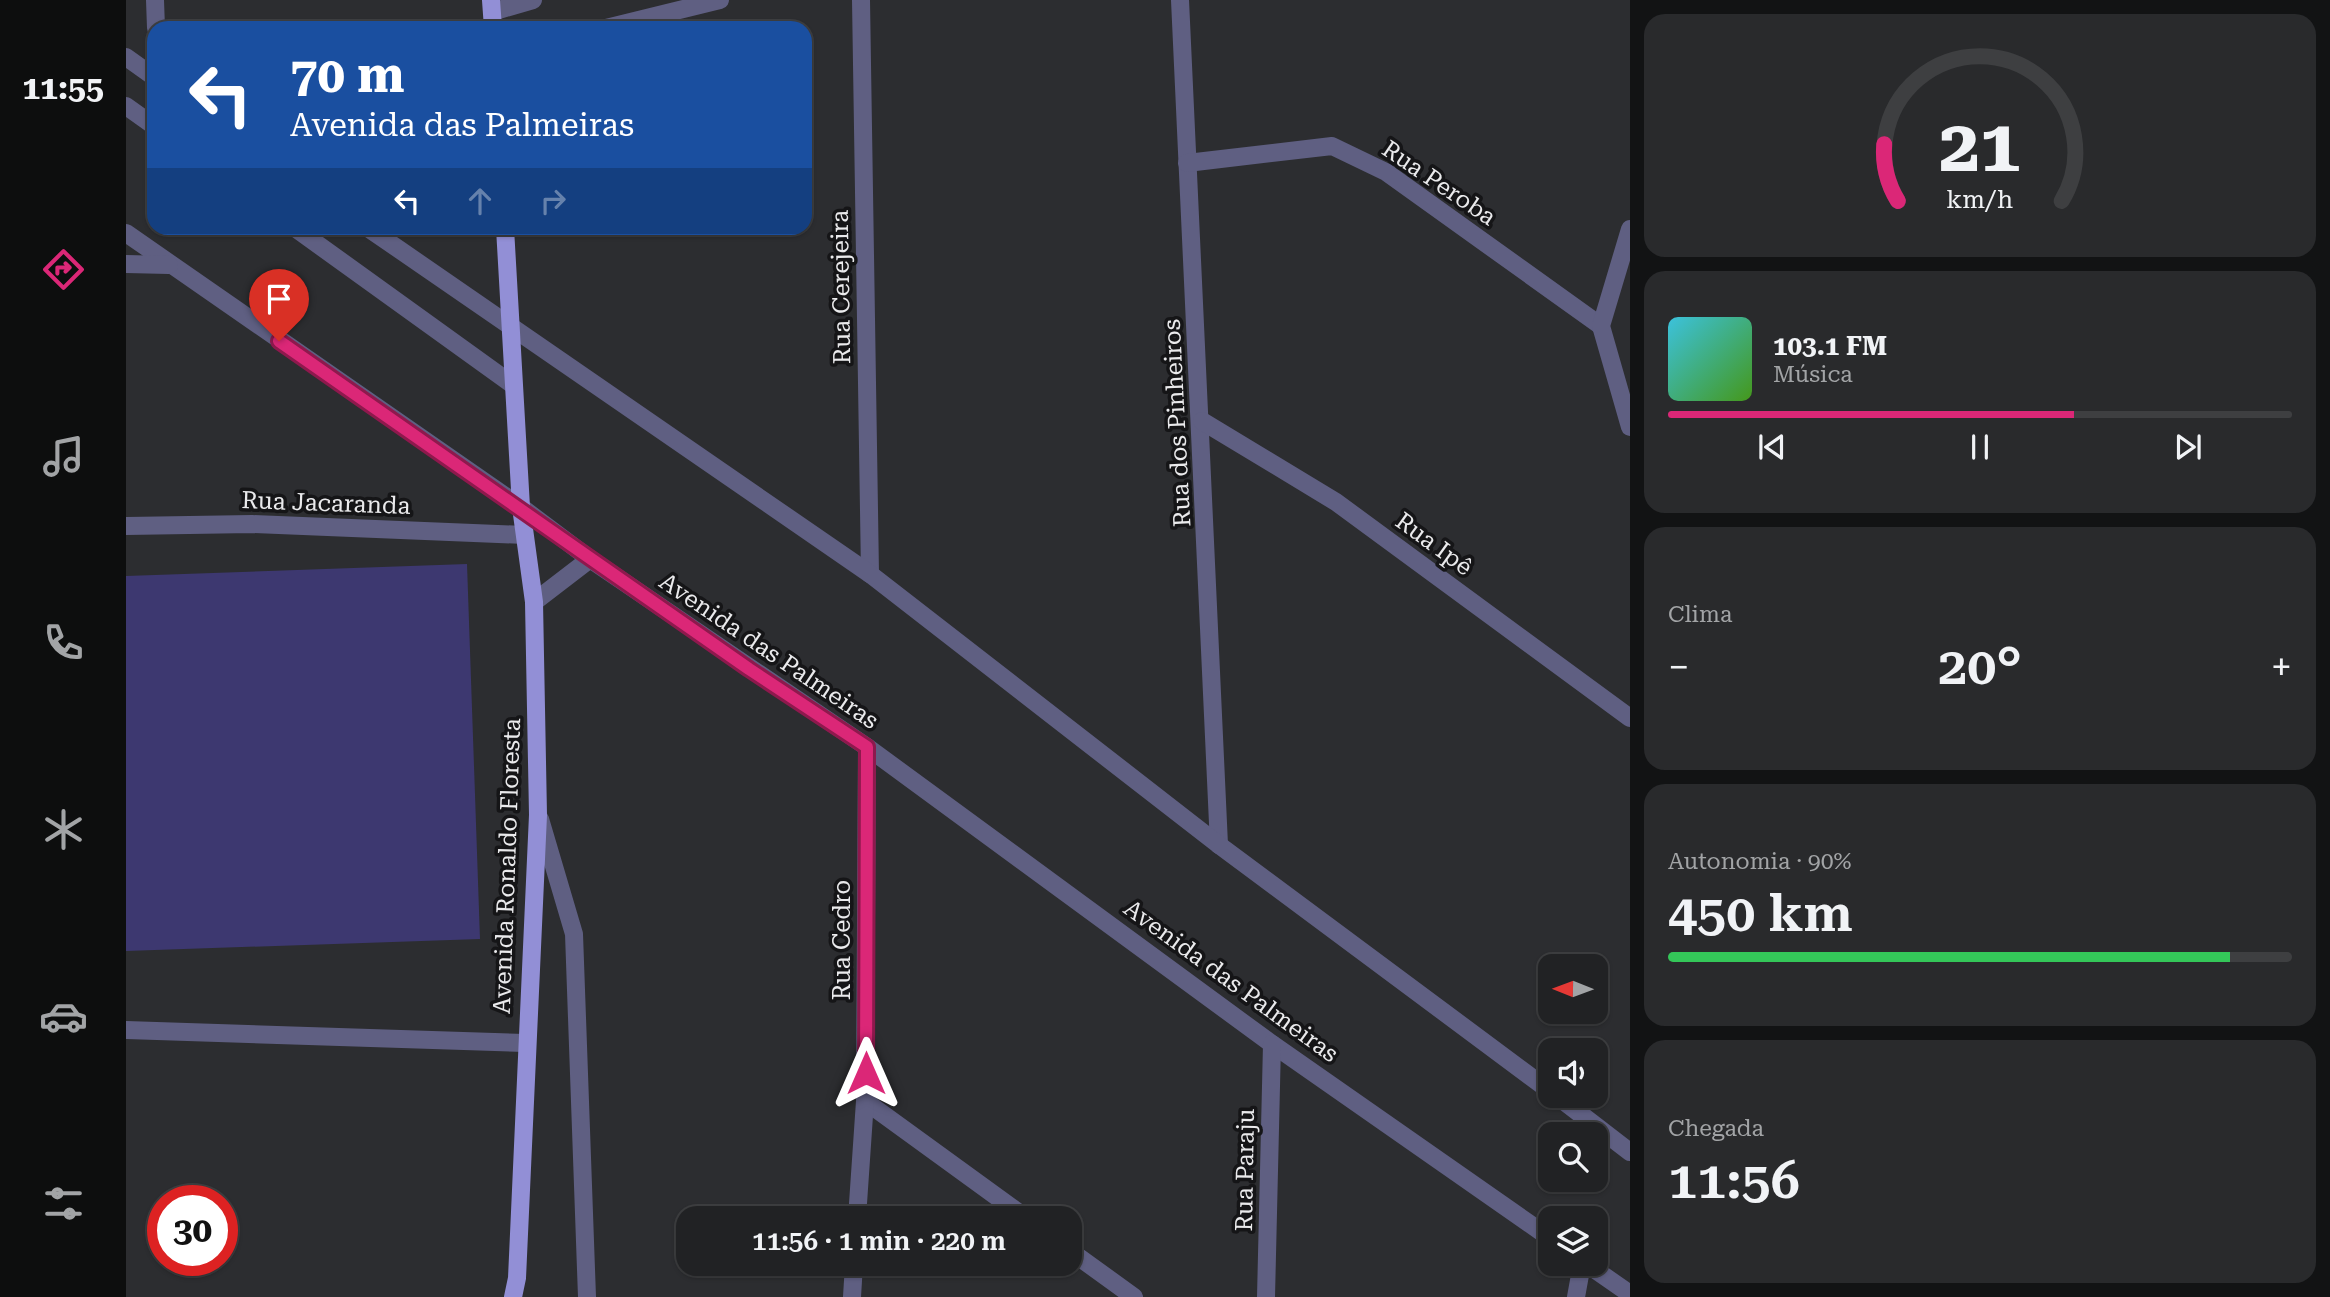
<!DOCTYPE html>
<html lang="pt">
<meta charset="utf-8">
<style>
body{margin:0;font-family:"Roboto Serif",serif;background:#292a2c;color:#f1f3f6;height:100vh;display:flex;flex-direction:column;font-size:26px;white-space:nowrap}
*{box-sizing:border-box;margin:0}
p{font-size:23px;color:#a2a4a6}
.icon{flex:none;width:38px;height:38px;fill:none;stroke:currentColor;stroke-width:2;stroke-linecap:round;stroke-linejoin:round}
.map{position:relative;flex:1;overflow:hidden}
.details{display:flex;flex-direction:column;gap:14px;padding:14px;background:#121314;width:700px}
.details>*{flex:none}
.top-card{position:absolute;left:21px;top:21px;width:665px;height:214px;border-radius:21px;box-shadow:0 2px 5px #0004,0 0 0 2px #3e3f41;background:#1a4fa0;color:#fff;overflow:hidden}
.needle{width:46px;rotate:271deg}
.tools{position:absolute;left:1412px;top:954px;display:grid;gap:14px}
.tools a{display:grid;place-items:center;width:70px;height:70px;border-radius:14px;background:#212224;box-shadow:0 2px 5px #0004,0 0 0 2px #3e3f41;font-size:35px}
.speed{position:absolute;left:21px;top:1185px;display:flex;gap:14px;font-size:35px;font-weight:700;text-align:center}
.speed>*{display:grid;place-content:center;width:91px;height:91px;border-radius:50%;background:#212224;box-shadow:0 2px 5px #0004,0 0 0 2px #3e3f41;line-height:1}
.speed .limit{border:10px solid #d22;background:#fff;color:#111}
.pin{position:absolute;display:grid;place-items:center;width:60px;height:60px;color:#fff;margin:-72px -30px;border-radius:50% 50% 50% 0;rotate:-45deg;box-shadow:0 0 7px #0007}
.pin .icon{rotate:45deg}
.me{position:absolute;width:77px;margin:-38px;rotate:0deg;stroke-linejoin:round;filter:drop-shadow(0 0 5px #0008)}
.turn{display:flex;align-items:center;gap:24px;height:147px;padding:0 28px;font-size:32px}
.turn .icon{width:91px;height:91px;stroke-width:2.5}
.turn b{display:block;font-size:49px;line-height:60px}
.lanes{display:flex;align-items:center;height:66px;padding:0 28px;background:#0003;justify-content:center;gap:35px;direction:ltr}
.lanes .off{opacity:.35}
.big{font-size:52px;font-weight:600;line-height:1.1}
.details .widget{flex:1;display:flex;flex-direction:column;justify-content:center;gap:10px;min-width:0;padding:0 24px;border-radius:21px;background:#292a2c}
.details .dial{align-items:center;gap:0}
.dial svg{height:182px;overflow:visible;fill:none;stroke:#3e3f41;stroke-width:7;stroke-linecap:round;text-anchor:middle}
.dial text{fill:#f1f3f6;stroke:none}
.song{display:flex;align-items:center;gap:21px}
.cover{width:84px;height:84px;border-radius:10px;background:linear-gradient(135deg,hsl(190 70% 55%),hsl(100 70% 35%))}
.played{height:7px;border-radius:4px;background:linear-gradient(90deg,#db2777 65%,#3e3f41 65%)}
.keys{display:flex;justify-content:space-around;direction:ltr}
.heat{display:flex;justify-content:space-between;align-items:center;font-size:38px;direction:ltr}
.charge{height:10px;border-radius:5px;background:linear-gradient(90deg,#34c759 90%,#3e3f41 0)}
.trip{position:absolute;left:550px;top:1206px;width:406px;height:70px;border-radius:21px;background:#212224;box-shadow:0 2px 5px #0004,0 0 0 2px #3e3f41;font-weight:600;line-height:70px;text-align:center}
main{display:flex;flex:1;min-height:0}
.menu{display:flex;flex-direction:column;width:126px;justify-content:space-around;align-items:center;background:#0d0e0e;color:#a2a4a6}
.menu .icon{width:49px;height:49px}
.menu .on{color:#db2777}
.menu b{font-size:32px;color:#f1f3f6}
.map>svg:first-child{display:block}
.green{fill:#3d3870}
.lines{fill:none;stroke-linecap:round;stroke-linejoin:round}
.minor{stroke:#5f5f82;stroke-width:18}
.major{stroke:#928fd6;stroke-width:18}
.route-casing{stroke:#8e194d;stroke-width:18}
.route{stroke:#db2777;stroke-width:12}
.labels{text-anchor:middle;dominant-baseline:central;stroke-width:7;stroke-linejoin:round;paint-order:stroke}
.street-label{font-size:24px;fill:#eaeaec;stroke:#151517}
</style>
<main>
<nav class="menu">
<b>11:55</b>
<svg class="icon on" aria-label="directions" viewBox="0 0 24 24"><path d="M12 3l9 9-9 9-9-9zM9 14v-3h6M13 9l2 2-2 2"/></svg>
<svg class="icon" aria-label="music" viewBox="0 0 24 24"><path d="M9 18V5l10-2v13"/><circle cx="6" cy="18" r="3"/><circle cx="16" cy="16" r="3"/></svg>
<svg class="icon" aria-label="phone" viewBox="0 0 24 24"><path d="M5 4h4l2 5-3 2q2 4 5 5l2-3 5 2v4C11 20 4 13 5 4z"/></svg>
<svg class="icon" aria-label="climate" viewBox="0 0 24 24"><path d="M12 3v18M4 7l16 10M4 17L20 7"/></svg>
<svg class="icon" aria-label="car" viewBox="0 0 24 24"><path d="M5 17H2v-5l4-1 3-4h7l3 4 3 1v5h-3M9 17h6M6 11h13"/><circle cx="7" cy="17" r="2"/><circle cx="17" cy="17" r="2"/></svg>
<svg class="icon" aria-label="filters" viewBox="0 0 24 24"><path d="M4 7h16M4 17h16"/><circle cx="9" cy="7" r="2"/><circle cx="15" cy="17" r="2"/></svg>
</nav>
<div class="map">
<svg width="1504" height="1297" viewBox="0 0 1504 1297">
<rect width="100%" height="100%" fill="#2c2d30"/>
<path class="green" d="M341,564L354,939L0,951V576Z"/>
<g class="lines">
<g class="minor">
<path d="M29,0L30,28"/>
<path d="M735,0L744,574"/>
<path d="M1054,0L1093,845"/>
<path d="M366,12L407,0"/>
<path d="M480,28L594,0"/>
<path d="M0,57L28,77"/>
<path d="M0,106L28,126"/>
<path d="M1061,163L1206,146L1260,172L1475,326"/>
<path d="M169,228L387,385"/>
<path d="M242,228L744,574L1093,845L1424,1091"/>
<path d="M1504,229L1475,326L1504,427"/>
<path d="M0,233L395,507L464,559L741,747L1146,1044L1424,1238"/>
<path d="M0,264L43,265"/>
<path d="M1076,421L1210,502L1504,718"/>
<path d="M0,526L126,524L398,535"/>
<path d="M408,602L464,559"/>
<path d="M414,819L448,934L461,1297"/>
<path d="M0,1030L399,1043"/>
<path d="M1431,1096L1504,1152"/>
<path d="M739,1101L900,1218"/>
<path d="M731,1218L739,1101L741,747"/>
<path d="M943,1250L1008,1297"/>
<path d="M1461,1264L1504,1294"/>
<path d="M726,1297L728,1264"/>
<path d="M1140,1297L1146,1044"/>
<path d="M1450,1297L1456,1264"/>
</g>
<g class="major">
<path d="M365,0L367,28"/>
<path d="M379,228L395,507L408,602L412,815L391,1278L387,1297"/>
</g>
</g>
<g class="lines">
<g class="route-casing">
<path id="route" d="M153,341L623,669L741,747L740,1073"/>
</g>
<use href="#route" class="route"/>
</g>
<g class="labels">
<g class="street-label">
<text transform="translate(1313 183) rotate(34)">Rua Peroba</text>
<text transform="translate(715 287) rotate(-91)">Rua Cerejeira</text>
<text transform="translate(1051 423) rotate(-93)">Rua dos Pinheiros</text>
<text transform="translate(200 503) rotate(2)">Rua Jacaranda</text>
<text transform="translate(1308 544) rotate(36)">Rua Ipê</text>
<text transform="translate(643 651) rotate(34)">Avenida das Palmeiras</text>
<text transform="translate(381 866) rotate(-88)">Avenida Ronaldo Floresta</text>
<text transform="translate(716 940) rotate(-90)">Rua Cedro</text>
<text transform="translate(1105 981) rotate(36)">Avenida das Palmeiras</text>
<text transform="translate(1119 1170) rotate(-89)">Rua Paraju</text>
</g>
</g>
</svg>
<div class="tools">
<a><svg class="needle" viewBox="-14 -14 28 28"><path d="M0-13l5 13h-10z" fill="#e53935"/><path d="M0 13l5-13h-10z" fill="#a2a4a6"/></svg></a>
<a><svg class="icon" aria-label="sound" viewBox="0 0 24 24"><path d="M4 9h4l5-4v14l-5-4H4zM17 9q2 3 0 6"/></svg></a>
<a><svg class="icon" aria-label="search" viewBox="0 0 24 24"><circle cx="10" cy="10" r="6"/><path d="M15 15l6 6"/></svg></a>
<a><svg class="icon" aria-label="layers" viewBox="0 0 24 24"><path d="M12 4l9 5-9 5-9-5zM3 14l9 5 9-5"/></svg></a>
</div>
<div class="speed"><div class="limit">30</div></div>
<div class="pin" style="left:153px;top:341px;background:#d93025"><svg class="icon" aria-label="arrive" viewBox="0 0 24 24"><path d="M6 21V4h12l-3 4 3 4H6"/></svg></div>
<svg class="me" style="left:740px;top:1073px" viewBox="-20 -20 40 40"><path d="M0-17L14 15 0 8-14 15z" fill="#db2777" stroke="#fff" stroke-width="4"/></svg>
<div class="trip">11:56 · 1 min · 220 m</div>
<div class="top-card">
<div class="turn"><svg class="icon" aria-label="left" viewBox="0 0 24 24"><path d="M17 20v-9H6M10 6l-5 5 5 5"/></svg><div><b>70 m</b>Avenida das Palmeiras</div></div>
<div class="lanes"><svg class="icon" aria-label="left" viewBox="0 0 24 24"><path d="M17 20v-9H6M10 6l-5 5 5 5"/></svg><svg class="icon off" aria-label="ahead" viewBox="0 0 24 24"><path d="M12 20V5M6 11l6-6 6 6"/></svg><svg class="icon off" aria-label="right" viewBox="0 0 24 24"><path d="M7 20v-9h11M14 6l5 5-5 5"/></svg></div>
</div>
</div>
<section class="details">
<div class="widget dial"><svg viewBox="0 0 100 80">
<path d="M14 69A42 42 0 1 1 86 69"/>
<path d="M14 69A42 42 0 0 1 8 44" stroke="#db2777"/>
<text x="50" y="56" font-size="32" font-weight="700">21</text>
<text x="50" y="72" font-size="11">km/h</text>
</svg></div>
<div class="widget">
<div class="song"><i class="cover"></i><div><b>103.1 FM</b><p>Música</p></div></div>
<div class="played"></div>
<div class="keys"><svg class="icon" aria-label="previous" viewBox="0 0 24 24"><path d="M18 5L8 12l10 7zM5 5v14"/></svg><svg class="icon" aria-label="pause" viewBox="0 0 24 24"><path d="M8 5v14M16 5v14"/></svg><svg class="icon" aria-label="next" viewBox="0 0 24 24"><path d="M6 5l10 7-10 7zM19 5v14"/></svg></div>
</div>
<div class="widget"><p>Clima</p>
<div class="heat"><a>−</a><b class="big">20°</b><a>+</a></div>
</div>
<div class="widget"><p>Autonomia · 90%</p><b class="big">450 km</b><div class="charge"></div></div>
<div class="widget"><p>Chegada</p><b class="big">11:56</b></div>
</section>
</main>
